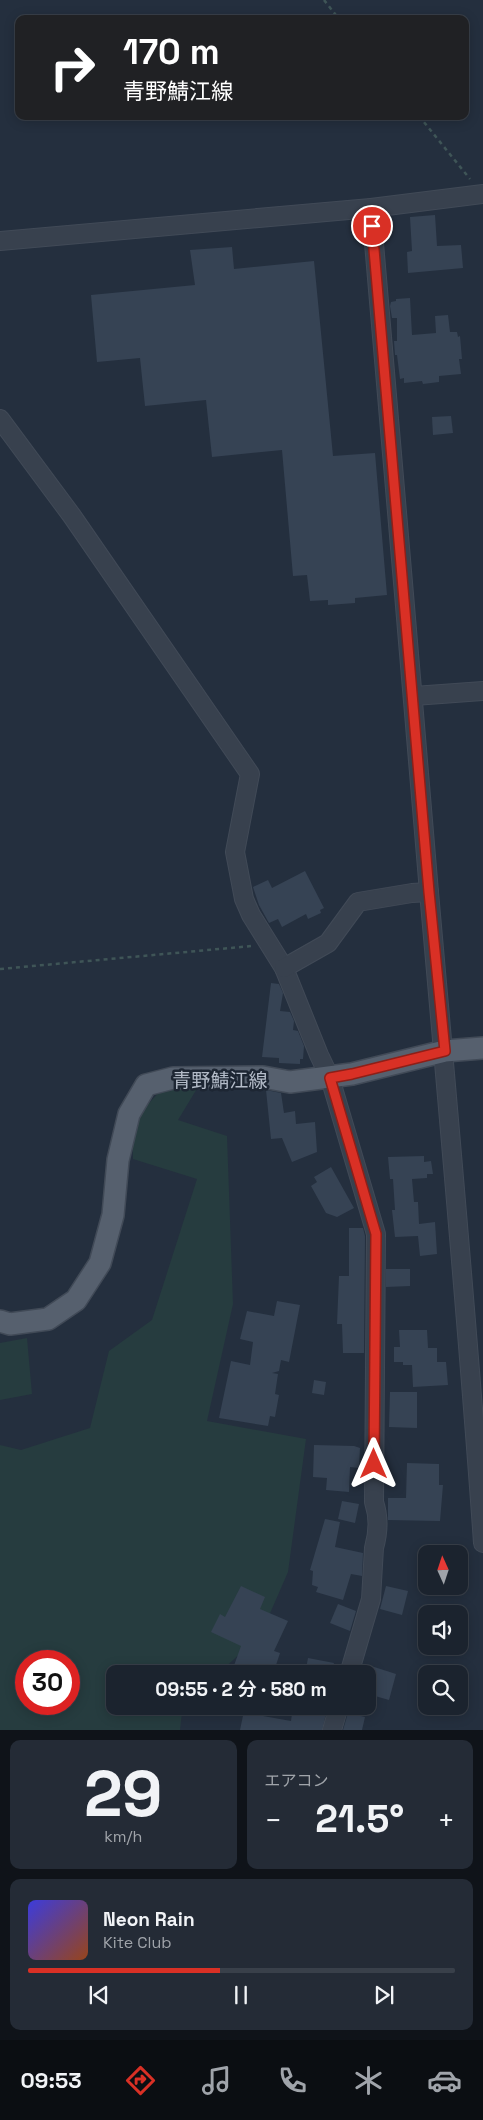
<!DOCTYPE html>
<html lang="ja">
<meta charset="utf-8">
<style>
body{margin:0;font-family:"Space Grotesk","Noto Sans JP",sans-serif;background:#242b36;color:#f1f3f6;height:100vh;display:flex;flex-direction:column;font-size:19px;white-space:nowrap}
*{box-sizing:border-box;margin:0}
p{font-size:16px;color:#a0a4aa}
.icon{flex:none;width:28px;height:28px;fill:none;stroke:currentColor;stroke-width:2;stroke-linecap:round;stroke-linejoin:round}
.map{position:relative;height:1730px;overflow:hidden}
.details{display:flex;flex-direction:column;gap:10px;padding:10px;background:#0f1319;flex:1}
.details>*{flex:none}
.hud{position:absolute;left:15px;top:15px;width:454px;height:105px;border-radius:10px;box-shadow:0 2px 12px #0003,0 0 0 1px #39404a;background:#202124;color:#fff;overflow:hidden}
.needle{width:32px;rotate:357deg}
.tools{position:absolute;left:418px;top:1545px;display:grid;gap:10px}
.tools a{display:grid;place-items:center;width:50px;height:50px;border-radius:10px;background:#1b232e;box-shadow:0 2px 12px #0003,0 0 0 1px #39404a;font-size:25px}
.speed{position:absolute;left:15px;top:1650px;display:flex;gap:10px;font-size:25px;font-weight:700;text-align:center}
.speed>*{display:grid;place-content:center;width:65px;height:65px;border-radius:50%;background:#1b232e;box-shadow:0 2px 12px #0003,0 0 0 1px #39404a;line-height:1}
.speed .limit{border:8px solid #d22;background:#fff;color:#111}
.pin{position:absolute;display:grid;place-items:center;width:42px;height:42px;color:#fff;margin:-21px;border:2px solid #fff;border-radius:50%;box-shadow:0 1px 5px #0007}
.me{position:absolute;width:55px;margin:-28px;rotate:0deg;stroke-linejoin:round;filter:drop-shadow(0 0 4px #0008)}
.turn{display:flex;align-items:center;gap:18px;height:105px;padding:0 25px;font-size:22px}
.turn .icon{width:65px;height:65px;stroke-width:2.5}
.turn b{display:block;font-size:35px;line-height:42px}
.big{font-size:38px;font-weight:600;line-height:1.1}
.details .card{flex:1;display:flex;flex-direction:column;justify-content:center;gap:8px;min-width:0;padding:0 18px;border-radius:10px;background:#242b36}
.details .dial{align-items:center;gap:0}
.dial b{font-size:65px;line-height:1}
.song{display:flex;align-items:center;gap:15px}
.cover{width:60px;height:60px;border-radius:8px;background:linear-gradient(135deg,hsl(240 70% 55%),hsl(20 70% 35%))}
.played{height:5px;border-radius:2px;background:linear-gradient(90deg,#d93025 45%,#39404a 45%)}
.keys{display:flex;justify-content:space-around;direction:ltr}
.heat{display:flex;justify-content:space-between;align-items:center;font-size:28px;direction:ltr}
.details .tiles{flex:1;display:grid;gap:10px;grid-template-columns:1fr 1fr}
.card:last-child{grid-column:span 2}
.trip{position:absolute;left:106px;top:1665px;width:270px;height:50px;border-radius:10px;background:#1b232e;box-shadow:0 2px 12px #0003,0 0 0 1px #39404a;font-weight:600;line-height:50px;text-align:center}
.menu{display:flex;height:80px;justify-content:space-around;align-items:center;background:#0b0e12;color:#a0a4aa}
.menu .icon{width:35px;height:35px}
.menu .selected{color:#d93025}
.menu b{font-size:22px;color:#f1f3f6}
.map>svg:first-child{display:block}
.green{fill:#263c3f;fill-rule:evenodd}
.building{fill:#364354}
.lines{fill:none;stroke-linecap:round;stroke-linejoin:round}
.minor-casing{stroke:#414a57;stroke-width:20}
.major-casing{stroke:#414a57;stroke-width:24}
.path{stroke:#3f5557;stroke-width:2.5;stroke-dasharray:4 4;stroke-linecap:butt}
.minor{stroke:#38414e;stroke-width:18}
.major{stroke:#56606e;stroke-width:21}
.route-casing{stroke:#8d1f18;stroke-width:12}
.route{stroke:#d93025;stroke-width:9}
.labels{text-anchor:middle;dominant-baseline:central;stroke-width:5;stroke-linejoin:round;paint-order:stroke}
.street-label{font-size:19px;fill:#b4bcc9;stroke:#1d2633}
</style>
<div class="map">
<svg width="483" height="1730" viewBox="0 0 483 1730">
<rect width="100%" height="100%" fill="#242f3e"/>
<g class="green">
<path d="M198,1087L178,1120L227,1136L233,1304L207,1421L306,1439L288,1572L261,1634L218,1674H115V1706H187L182,1712L180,1730H0V1445L21,1450L90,1428L109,1351L152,1320L197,1179L133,1159L132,1122L161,1090ZM26,1661H69V1704H26Z"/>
<path d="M27,1338L32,1394L0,1400V1343Z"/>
</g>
<g class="building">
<path d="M435,215L437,246L461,245L463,268L408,273L407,252L412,251L410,217Z"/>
<path d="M232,247L234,269L314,261L333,456L375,453L387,595L355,598V603L328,605V600L310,601L307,575L293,576L282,450L212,457L206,400L145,406L140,358L97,362L91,295L195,285L190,250Z"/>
<path d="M410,298L412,335L436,333L435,316L448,315L450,332H457L458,337L460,336L462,359H459L461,374L439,376V382L423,384L422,381L404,383V378L400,379L397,355H395L394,341H397V318H392L390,306L391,302L396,301V299Z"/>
<path d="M451,416L453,433L433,435L432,417Z"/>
<path d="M305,871L324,908L320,910L321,913L308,919L306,914L282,927L278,919L269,923L259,905L253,887L268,880L272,888Z"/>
<path d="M271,983L279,984L283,993L280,1011L290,1012L294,1021L293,1030L298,1031L304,1046L303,1059H300V1064L279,1063V1058L262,1057Z"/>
<path d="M266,1090L281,1093L284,1113L295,1111L296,1124L315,1122L317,1152L292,1162L282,1138L271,1139Z"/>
<path d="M424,1156V1162L431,1161L433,1174H427V1178L412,1179L414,1202H418L419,1224L435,1222L437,1254L420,1256L418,1236L395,1237L392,1210H395L393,1179H390L388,1157Z"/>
<path d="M331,1167L354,1208L337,1217L326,1213L311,1186L317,1182L314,1177Z"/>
<path d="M349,1228H363L365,1236L364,1353H343L342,1324H337L339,1276H349Z"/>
<path d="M386,1269H410V1286L386,1287Z"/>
<path d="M277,1301L300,1305L289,1362L281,1360L279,1371L272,1373L278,1374L275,1394L279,1395L275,1417L270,1416L268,1426L219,1418L231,1361L250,1365L253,1342L240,1339L247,1311L274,1316Z"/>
<path d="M399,1330H427L428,1348H437V1362H446L448,1385L413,1387L412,1365H403V1362H394V1347H400Z"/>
<path d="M314,1380L326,1382L324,1395L312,1393Z"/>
<path d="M390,1392H417V1428L389,1427Z"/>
<path d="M314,1445L354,1446L360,1448L359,1468L350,1467L349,1492L326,1490L327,1478L313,1477Z"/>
<path d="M407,1463L439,1464V1485H443L440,1521L388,1520V1498H406Z"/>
<path d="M342,1501L359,1504L355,1523L338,1519Z"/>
<path d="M325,1519L340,1522L335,1547L363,1553L362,1576L351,1574L343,1600L316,1592L318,1587L312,1585L313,1571L310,1570Z"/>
<path d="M241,1586L265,1597L260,1609L288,1621L274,1651L280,1653L273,1674H231L241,1646L211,1632L220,1614L225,1617Z"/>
<path d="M386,1586L408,1591L402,1615L380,1609Z"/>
<path d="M338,1604L356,1611L350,1631L330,1623Z"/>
<path d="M308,1658L334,1663L331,1674H305Z"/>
<path d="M368,1665L396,1674L389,1700L368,1694Z"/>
<path d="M245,1706H265L263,1716L291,1721L293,1706H328L322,1730H240Z"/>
<path d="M348,1713L365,1717L362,1730H343Z"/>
</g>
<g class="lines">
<g class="minor-casing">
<g id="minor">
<path d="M371,208C392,436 409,664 429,892C448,1109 468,1326 483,1543"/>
<path d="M0,241L371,208L483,194"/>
<path d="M0,419L72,516L250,774L235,852L244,899L251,915L284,968L319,1055L330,1078L376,1234L374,1502C379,1517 378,1534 374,1548L371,1599L349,1674"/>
<path d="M414,696L483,691"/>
<path d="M284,968L328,943L358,902L412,893L429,892"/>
<path d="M332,1730L339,1706"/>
</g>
</g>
<g class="major-casing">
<path id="major" d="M0,1321L10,1324L48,1319L76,1300L100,1263L113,1215L118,1160L129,1114L146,1085L173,1078L263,1077L290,1082L352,1074L445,1051L483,1048"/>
</g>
<g class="path">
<path d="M324,0L339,19"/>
<path d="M419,116L470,179"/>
<path d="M0,969L252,946"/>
</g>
<use href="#minor" class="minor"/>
<use href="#major" class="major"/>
</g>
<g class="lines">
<g class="route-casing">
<path id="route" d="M372,226L429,892L445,1051L352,1074L330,1078L376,1234L374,1464"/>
</g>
<use href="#route" class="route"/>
</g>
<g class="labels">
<g class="street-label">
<text x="220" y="1080">青野鯖江線</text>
</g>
</g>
</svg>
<div class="tools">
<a><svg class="needle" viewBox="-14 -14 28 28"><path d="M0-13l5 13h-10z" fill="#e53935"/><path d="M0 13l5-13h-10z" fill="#a0a4aa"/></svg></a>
<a><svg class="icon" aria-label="sound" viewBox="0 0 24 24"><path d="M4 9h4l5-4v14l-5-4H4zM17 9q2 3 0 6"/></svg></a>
<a><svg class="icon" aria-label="search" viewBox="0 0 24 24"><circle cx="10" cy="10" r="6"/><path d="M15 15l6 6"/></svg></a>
</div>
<div class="speed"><div class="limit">30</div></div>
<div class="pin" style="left:372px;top:226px;background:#d93025"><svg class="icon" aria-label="arrive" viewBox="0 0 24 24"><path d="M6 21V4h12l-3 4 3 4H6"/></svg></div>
<svg class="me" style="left:374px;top:1464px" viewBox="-20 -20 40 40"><path d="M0-17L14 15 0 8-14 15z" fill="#d93025" stroke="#fff" stroke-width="4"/></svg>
<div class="trip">09:55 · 2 分 · 580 m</div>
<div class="hud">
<div class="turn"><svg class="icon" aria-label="right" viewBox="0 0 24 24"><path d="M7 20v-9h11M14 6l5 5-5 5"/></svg><div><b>170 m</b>青野鯖江線</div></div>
</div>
</div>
<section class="details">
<div class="tiles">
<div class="card dial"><b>29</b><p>km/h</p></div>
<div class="card"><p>エアコン</p>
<div class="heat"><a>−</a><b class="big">21.5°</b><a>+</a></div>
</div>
<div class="card">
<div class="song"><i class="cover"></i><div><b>Neon Rain</b><p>Kite Club</p></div></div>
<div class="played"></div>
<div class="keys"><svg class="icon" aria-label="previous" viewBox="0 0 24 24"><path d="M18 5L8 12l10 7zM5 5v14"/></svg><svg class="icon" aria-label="pause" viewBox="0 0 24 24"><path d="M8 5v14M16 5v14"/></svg><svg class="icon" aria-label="next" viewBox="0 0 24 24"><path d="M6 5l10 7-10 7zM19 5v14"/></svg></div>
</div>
</div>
</section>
<nav class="menu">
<b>09:53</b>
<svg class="icon selected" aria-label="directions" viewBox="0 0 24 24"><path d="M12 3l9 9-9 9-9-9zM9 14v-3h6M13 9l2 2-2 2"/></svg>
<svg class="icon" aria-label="music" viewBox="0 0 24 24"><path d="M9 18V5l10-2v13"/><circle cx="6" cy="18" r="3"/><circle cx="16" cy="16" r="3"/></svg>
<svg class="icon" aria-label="phone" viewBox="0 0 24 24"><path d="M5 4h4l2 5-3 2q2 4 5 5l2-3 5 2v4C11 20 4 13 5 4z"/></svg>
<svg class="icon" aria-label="climate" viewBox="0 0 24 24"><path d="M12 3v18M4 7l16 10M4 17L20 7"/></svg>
<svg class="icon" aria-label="car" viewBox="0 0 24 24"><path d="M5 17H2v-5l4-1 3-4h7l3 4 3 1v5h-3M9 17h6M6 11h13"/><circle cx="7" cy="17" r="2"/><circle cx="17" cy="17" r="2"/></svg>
</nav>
